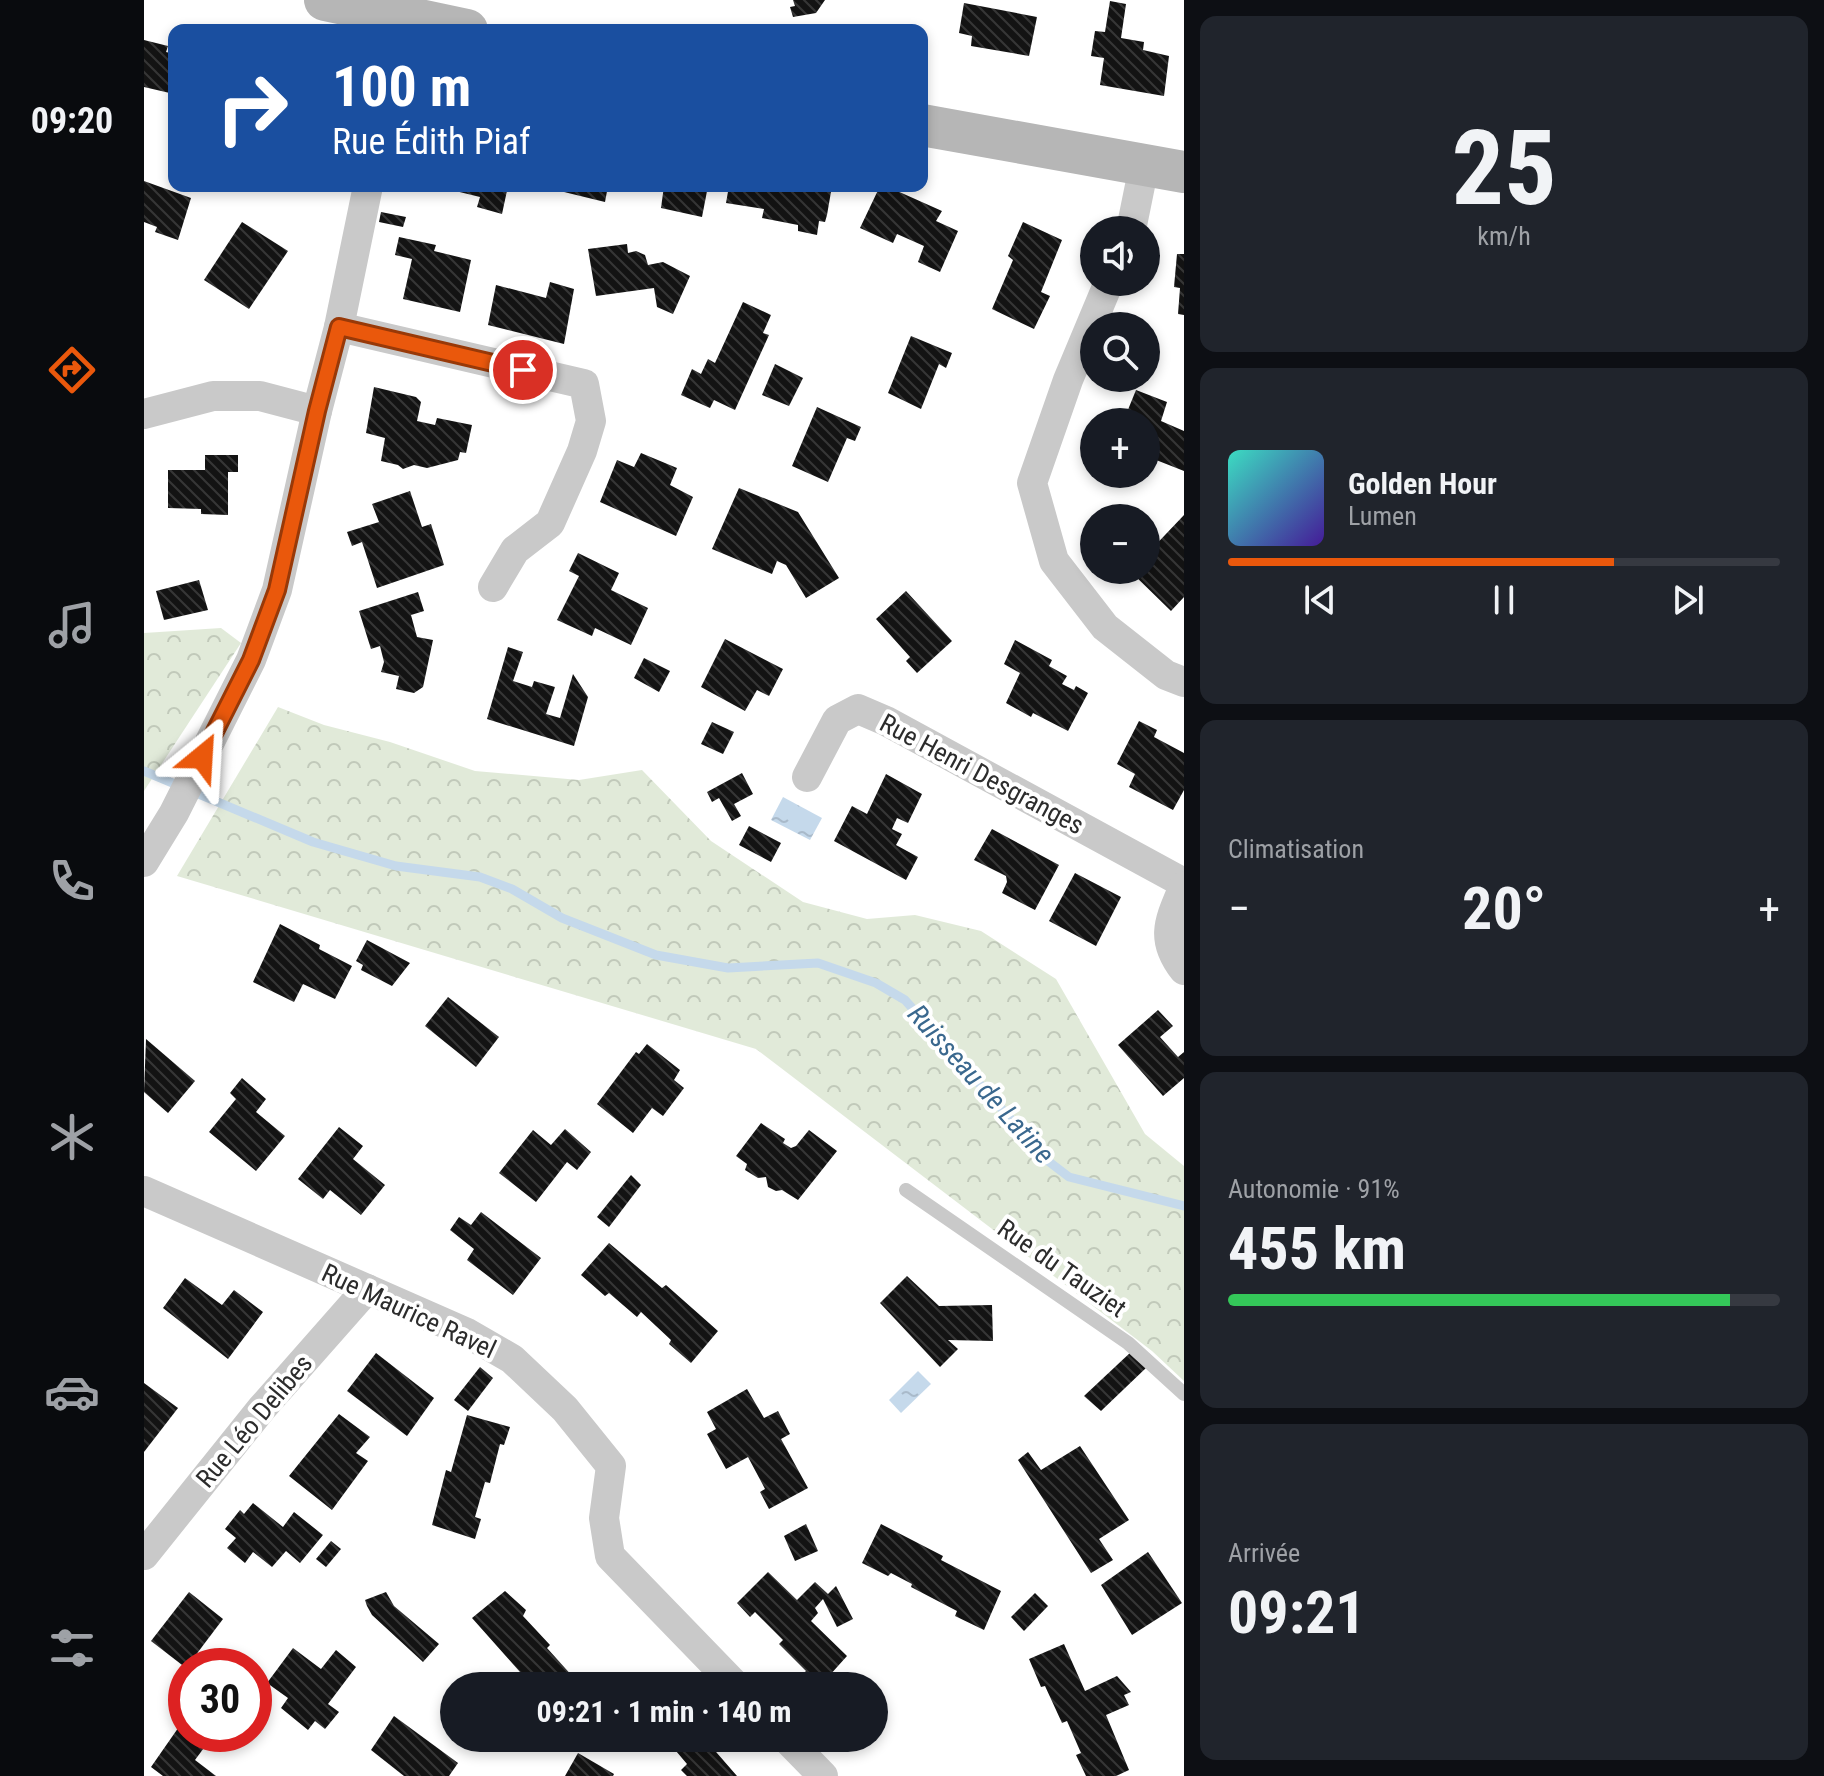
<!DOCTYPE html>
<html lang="fr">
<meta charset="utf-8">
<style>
body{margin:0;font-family:"Roboto Condensed",sans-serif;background:#20242c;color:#f1f3f6;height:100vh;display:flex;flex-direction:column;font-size:30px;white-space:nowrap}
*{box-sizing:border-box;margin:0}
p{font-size:26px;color:#9ea1a6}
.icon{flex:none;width:44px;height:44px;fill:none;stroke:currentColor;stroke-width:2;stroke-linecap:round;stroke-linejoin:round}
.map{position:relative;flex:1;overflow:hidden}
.drawer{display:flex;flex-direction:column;gap:16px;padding:16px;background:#0d0f14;width:640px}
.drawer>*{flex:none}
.guide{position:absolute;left:24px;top:24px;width:760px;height:168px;border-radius:16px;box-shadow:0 4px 12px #0003;background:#1a4fa0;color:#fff;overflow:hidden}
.controls{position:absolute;left:936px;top:216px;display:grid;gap:16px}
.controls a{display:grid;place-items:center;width:80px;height:80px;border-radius:50%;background:#171b24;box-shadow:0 4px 12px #0003;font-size:40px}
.speed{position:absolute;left:24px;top:1648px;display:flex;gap:16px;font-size:40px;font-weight:700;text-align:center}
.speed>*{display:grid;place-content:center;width:104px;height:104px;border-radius:50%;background:#171b24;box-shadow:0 4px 12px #0003;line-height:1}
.speed .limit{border:12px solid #d22;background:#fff;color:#111}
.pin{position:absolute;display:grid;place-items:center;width:68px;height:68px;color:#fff;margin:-34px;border:4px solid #fff;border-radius:50%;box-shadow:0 2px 8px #0007}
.me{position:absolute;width:88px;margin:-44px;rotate:27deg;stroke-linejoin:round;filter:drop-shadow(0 0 6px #0008)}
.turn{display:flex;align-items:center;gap:28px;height:168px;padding:0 32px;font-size:36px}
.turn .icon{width:104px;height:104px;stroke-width:2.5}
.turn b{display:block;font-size:56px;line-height:68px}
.big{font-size:60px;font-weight:700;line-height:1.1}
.drawer .widget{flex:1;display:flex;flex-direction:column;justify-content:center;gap:12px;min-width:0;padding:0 28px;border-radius:16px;background:#20242c}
.drawer .dial{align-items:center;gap:0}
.dial b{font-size:104px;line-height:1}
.song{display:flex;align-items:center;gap:24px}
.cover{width:96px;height:96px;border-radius:12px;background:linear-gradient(135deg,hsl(170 70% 55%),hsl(260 70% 35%))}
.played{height:8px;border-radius:4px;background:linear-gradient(90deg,#ea580c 70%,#363941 70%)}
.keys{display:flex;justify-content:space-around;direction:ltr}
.heat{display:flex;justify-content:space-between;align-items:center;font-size:44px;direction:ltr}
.charge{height:12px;border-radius:6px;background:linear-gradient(90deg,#34c759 91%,#363941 0)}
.trip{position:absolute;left:296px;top:1672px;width:448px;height:80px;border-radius:40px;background:#171b24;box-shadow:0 4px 12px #0003;font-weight:700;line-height:80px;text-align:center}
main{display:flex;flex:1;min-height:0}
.tab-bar{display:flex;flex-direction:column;width:144px;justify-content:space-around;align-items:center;background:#090b0e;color:#9ea1a6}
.tab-bar .icon{width:56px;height:56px}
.tab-bar .active{color:#ea580c}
.tab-bar b{font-size:36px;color:#f1f3f6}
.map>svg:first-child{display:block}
.forest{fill:url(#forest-crowns)}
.water{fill:url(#water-ripples)}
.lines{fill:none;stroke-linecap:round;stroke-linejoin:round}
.stream{stroke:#c5d9eb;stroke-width:9}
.building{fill:url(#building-back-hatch)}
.lane{stroke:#c9c9c9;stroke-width:14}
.street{stroke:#c9c9c9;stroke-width:30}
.secondary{stroke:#b6b6b6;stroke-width:42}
.route-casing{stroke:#983908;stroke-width:20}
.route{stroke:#ea580c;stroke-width:14}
.labels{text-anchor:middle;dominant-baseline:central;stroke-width:8;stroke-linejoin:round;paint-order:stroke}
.street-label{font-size:26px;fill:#2c2c2c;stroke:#fff}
.water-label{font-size:28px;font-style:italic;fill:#3a688e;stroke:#fff}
</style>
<main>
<nav class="tab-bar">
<b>09:20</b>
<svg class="icon active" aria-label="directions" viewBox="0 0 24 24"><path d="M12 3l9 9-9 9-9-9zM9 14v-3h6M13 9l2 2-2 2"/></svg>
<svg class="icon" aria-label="music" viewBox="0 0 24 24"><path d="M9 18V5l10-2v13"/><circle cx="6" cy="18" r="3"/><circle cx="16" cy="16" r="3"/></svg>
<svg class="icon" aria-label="phone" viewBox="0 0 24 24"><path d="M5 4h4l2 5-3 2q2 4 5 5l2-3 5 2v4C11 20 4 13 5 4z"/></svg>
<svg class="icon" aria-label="climate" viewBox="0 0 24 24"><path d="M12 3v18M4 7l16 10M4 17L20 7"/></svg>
<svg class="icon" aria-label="car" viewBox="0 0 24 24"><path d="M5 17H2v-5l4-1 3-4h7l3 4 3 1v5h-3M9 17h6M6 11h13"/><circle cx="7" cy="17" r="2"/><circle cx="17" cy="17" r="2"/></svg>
<svg class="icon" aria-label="filters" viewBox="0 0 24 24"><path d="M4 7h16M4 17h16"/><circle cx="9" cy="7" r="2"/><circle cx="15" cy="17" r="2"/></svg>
</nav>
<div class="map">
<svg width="1040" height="1776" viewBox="0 0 1040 1776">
<defs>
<pattern id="forest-crowns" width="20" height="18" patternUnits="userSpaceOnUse" patternTransform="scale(2)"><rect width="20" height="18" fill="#e1ead9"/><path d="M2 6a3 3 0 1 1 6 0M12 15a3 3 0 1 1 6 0" fill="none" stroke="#c1c9ba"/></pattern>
<pattern id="water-ripples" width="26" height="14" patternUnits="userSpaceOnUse" patternTransform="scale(2)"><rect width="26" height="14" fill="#c5d9eb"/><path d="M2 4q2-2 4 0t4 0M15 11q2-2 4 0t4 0" fill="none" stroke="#a9baca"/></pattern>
<pattern id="building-back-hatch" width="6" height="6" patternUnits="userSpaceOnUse" patternTransform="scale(2)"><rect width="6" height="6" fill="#131313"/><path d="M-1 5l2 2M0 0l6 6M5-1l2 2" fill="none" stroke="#363636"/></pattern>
</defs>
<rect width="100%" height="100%" fill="#fff"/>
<g class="forest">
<path d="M77,628L97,643L0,791V633Z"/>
<path d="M134,707L180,725L246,742L331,771L435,780L498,770L567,841L659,902L723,919L771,915L837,931L912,979L1001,1134L1040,1166V1381L1008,1351L612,1049L33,876Z"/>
</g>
<g class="water">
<path d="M639,797L678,818L666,840L627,820Z"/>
<path d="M774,1371L787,1384L757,1413L745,1400Z"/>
</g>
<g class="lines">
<path class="stream" d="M0,771L169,842L252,866L336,877L368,889L418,918L512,955L584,968L674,963L732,983L761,1000L904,1161L925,1177L1040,1206"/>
</g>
<g class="building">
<path d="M649,0H681L672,13L649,17L646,7L651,6Z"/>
<path d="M966,1L982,4L977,38L1000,42L999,50L1025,56L1020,96L956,85L960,58L947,56L951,31L961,32Z"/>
<path d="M820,3L893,17L885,56L827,46L828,36L815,33Z"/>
<path d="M0,40L24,46L22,52L30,54V94L0,87Z"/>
<path d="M0,181L47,198L34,240L11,232L13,227L0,222Z"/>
<path d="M291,186H364L358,214L333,207L336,197Z"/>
<path d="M421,186H464L461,202L420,192Z"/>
<path d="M520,186H564L558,217L517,208Z"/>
<path d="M585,186H688L683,215L681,222L675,221L673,235L654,231V225L618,218L620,209L582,203Z"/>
<path d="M736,186H742L798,211L792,221L814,231L796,272L774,262L780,246L753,234L749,243L716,228Z"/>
<path d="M237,212L262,217L259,227L235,222Z"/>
<path d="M98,222L144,251L105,309L60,280Z"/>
<path d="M879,222L918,240L897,292L906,296L890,329L848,309L869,260L864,256Z"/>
<path d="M255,237L292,245L290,251L327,260L316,312L259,299L268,259L251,255Z"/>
<path d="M483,244L484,253L492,251L501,255L504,265L519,262L546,276L529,314L513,307L510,288L452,296L444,249Z"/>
<path d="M1033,254H1040V315L1034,314L1036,288L1030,287Z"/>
<path d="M406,282L430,289L420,344L344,325L352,285L402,298Z"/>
<path d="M599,302L627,315L619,333L625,335L591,410L570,400L566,408L537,395L548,369L557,374L564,359L571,363Z"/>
<path d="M767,336L808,353L802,368L795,364L777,409L744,393Z"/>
<path d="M631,364L659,378L645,406L618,395Z"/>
<path d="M230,387L272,397L277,402L273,421L291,425L293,418L328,425L322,453L316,452L314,460L283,468L270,465L259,469L254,465L237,461L241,438L222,433Z"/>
<path d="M992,390L1023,402L1017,421L1040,431V471L1002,456V422H979Z"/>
<path d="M673,407L717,427L711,441L703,438L684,482L648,466Z"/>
<path d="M497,453L533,468L526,485L549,497L532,536L456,502L473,460L490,467Z"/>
<path d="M61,455H94V472H84V515L57,514V509L24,508V470H61Z"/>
<path d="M595,488L654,512L695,578L662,598L642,565L633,561L628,574L568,549Z"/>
<path d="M266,491L278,527L287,524L300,565L233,588L218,542L208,546L203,532L235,522L228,504Z"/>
<path d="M1040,515V597L1027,611L985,570H1002V555Z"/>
<path d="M434,553L475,573L467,590L504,608L487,645L451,628L448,636L413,620L435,576L425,571Z"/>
<path d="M55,580L64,610L20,620L12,591Z"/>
<path d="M762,591L808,641L773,673L762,661L766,657L732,619Z"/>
<path d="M274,592L280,611L267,615L273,637L289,640L279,687L270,693L252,689L255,676L237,672L240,662L236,646L227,649L215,611Z"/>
<path d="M581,639L639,669L625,696L613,690L601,711L557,687Z"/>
<path d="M871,640L908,660L905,666L923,676L918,684L930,690L932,686L944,693L924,731L889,713L887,717L862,703L876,673L860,664Z"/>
<path d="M364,647L379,652L369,681L388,687L390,681L411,687L402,714L416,718L429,674L444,697L430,746L343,719Z"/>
<path d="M500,658L526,671L515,692L490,678Z"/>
<path d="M995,721L1013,730L1010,737L1040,753V790L1029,810L985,787L991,774L973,764Z"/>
<path d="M568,722L590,732L579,754L557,744Z"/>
<path d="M598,773L609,794L590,804L597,816L588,821L575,798L568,802L563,792Z"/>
<path d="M742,774L778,794L764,823L753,818L748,829L758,834L752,845L774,857L762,880L690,841L708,806L723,814Z"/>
<path d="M605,826L637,843L627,862L595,845Z"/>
<path d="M848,829L915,865L891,910L858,893L863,882L862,876L830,860Z"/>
<path d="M931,873L977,897L952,946L905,921Z"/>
<path d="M136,924L176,945L175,949L208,966L191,999L159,984L150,1002L109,982Z"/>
<path d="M223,940L266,963L248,986L217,970L219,965L212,961Z"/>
<path d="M304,997L355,1037L332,1067L281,1026Z"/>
<path d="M1014,1010L1029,1026L1016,1037L1034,1057L1040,1052V1078L1019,1096L974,1045Z"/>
<path d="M2,1039L51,1081L24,1113L0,1092Z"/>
<path d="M503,1044L536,1070L530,1080L540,1088L519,1116L508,1108L489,1133L453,1104L492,1052L495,1054Z"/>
<path d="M98,1078L122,1099L112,1112L141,1136L112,1171L65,1132L92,1099L86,1093Z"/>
<path d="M617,1123L641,1139L639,1143L647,1148L652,1146L665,1130L693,1151L654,1200L638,1190L632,1191L624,1187L622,1177L614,1178L601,1170L603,1164L592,1156Z"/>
<path d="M195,1127L219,1146L209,1159L241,1185L217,1215L186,1190L179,1199L154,1179Z"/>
<path d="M421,1129L447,1152L433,1170L423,1162L392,1202L355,1173L389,1130L407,1145Z"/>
<path d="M487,1175L497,1185L465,1227L453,1217Z"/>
<path d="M337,1212L397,1258L369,1295L323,1260L330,1249L306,1230L315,1217L327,1225Z"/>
<path d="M465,1243L518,1288L522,1285L574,1331L547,1363L525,1344L527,1340L497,1312L493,1317L465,1293L461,1296L437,1275Z"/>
<path d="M763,1276L795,1306L848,1305L849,1341L804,1340L814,1349L796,1367L736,1303Z"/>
<path d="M41,1278L78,1305L90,1290L119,1312L84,1359L19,1308Z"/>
<path d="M988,1351L1003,1367L957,1411L940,1396Z"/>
<path d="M232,1353L290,1398L263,1436L203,1391Z"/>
<path d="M336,1367L349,1378L324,1411L310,1400Z"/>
<path d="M0,1383L34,1408L0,1452Z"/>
<path d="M603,1389L620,1418L634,1411L646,1434L637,1439L664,1488L625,1509L616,1492L621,1489L604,1457L582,1469L563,1434L572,1429L563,1412Z"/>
<path d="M195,1414L226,1437L212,1453L224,1461L188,1510L145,1476Z"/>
<path d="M323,1415L366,1427L360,1445L356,1444L346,1483L341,1482L331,1517L337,1519L331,1539L288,1525L302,1470L307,1472Z"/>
<path d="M936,1446L985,1520L955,1539L969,1560L947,1573L874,1460L884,1452L897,1470Z"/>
<path d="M109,1503L139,1527L150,1512L179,1535L156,1563L142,1551L128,1567L109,1552L101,1563L83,1548L92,1538L81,1529L96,1510L100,1514Z"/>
<path d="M662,1524L674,1551L651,1561L640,1536Z"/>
<path d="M737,1524L799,1556L797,1560L857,1591L840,1630L811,1616L813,1611L767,1587L768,1584L747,1573L744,1576L718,1563Z"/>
<path d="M187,1541L197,1549L182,1567L172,1559Z"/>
<path d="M1004,1552L1038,1603L988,1635L957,1585Z"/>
<path d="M624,1572L653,1600L671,1582L684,1594L692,1586L709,1619L693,1627L679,1599L671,1608L674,1613L667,1621L703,1656L676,1686H669L658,1675L662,1671L635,1644L639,1640L611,1612L606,1617L593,1603Z"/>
<path d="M361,1591L382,1610L379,1616L406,1645L403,1648L430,1678L433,1675L443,1686H384L373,1674L376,1672L328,1618Z"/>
<path d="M45,1592L79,1619L42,1668L7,1641Z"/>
<path d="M242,1592L250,1606L295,1644L279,1662L228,1615L223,1606L221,1600Z"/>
<path d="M891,1593L904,1606L880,1631L867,1617Z"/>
<path d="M920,1644L941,1691L973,1676L987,1692L980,1695L985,1705L962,1715L985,1770L972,1776H942L932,1755L937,1753L923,1721L918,1723L901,1686L897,1687L885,1659Z"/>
<path d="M149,1648L177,1669L192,1650L212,1667L184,1704L195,1712L181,1729L171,1721L164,1730L137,1708L144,1698L123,1683Z"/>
<path d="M37,1696L42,1699V1734H55L65,1741L51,1760L72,1776H19L7,1767L39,1721L26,1711Z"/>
<path d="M250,1716L314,1763L305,1776H260L227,1750Z"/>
<path d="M521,1738H570L572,1740L566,1745L593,1776H543L537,1770L543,1764Z"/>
<path d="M434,1753L470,1774L469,1776H421Z"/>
</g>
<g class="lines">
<path class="lane" d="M762,1190L984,1343L1040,1394"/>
<g class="street">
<path d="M987,230L1000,166"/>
<path d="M965,282L924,380L888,483L910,561L961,627L1022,675L1040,682"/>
<path d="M195,327L440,384L447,421L438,451L406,523L371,550L349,587"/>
<path d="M0,414L69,396H116L173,411"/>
<path d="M663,777L693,720L714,709L742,721L1040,883"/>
<path d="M0,862L30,813L107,660L133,590L173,411L195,327L224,186"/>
<path d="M1040,886C1026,920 1015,938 1040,970"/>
<path d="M0,1191L323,1333L368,1359L421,1409L467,1466L460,1518L466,1556L592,1686"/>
<path d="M0,1555L118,1408L223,1289"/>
<path d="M642,1738L679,1776"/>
</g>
<g class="secondary">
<path d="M181,0L323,30"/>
<path d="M778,125L1040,172"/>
</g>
</g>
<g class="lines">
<g class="route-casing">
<path id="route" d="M58,757L107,660L133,590L173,411L195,327L379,370"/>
</g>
<use href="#route" class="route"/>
</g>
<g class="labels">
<g class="street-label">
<text transform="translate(838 774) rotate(28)">Rue Henri Desgranges</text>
<text transform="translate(918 1268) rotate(35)">Rue du Tauziet</text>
<text transform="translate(265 1311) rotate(25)">Rue Maurice Ravel</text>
<text transform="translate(110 1421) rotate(-50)">Rue Léo Delibes</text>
</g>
<g class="water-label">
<text transform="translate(837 1084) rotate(48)">Ruisseau de Latine</text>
</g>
</g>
</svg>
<div class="controls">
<a><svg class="icon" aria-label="sound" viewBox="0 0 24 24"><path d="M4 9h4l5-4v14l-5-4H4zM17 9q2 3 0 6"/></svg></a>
<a><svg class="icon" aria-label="search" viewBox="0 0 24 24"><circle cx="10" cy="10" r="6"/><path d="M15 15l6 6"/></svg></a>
<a>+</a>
<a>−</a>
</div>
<div class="speed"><div class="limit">30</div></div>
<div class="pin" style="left:379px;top:370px;background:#d93025"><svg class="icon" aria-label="arrive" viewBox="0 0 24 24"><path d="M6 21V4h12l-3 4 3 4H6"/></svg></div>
<svg class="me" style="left:58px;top:757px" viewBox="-20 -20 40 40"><path d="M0-17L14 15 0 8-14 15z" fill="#ea580c" stroke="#fff" stroke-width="4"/></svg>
<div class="trip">09:21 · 1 min · 140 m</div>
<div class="guide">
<div class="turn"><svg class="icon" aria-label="right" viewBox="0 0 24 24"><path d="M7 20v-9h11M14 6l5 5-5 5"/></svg><div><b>100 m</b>Rue Édith Piaf</div></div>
</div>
</div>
<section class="drawer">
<div class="widget dial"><b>25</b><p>km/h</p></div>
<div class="widget">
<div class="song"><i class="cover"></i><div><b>Golden Hour</b><p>Lumen</p></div></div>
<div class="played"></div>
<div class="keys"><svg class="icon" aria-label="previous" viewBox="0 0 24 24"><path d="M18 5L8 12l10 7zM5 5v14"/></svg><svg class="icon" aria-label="pause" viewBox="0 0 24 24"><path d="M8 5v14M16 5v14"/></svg><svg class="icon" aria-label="next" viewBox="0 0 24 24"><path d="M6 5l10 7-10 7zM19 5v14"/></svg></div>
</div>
<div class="widget"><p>Climatisation</p>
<div class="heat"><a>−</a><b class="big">20°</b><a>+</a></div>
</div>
<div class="widget"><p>Autonomie · 91%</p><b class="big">455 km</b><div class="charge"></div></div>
<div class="widget"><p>Arrivée</p><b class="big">09:21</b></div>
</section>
</main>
